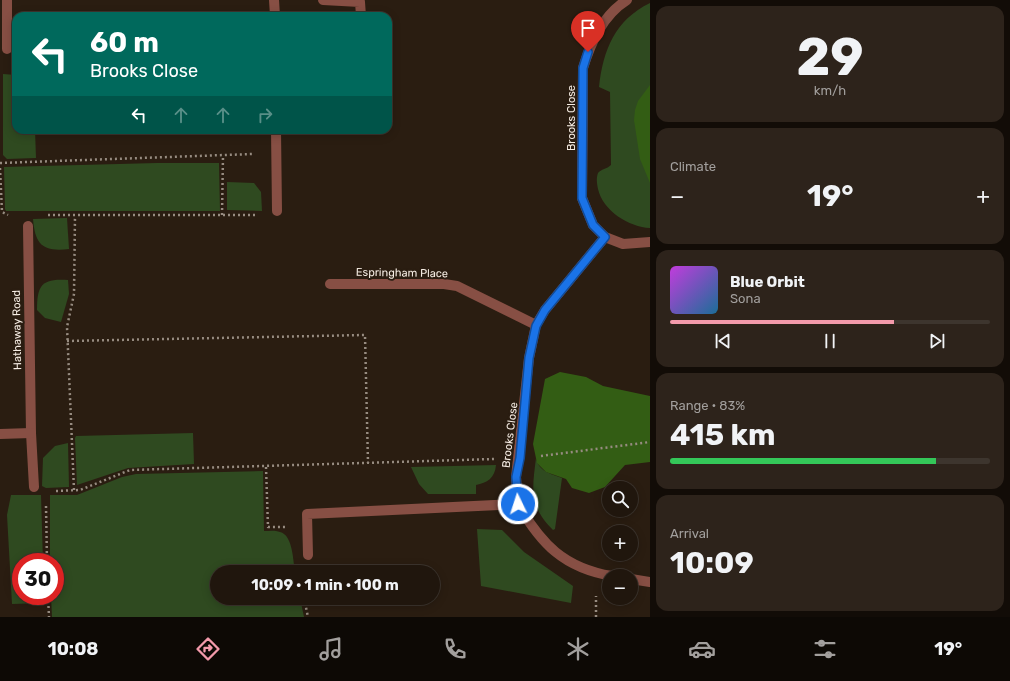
<!DOCTYPE html>
<meta charset="utf-8">
<style>
body{margin:0;font-family:Rubik,sans-serif;background:#2d231b;color:#f1f3f6;height:100vh;display:flex;flex-direction:column;font-size:15px;white-space:nowrap}
*{box-sizing:border-box;margin:0}
p{font-size:13px;color:#a29f9d}
.icon{flex:none;width:22px;height:22px;fill:none;stroke:currentColor;stroke-width:2;stroke-linecap:round;stroke-linejoin:round}
.map{position:relative;flex:1;overflow:hidden}
.drawer{display:flex;flex-direction:column;gap:6px;padding:6px;background:#120c07;width:360px}
.drawer>*{flex:none}
.hud{position:absolute;left:12px;top:12px;width:380px;height:122px;border-radius:12px;box-shadow:0 2px 10px #0003,0 0 0 1px #3d352e;background:#00695c;color:#fff;overflow:hidden}
.buttons{position:absolute;left:602px;top:481px;display:grid;gap:8px}
.buttons a{display:grid;place-items:center;width:36px;height:36px;border-radius:50%;background:#20160d;box-shadow:0 2px 10px #0003,0 0 0 1px #3d352e;font-size:20px}
.speed{position:absolute;left:12px;top:553px;display:flex;gap:8px;font-size:20px;font-weight:700;text-align:center}
.speed>*{display:grid;place-content:center;width:52px;height:52px;border-radius:50%;background:#20160d;box-shadow:0 2px 10px #0003,0 0 0 1px #3d352e;line-height:1}
.speed .limit{border:6px solid #d22;background:#fff;color:#111}
.pin{position:absolute;display:grid;place-items:center;width:34px;height:34px;color:#fff;margin:-41px -17px;border-radius:50% 50% 50% 0;rotate:-45deg;box-shadow:0 0 4px #0007}
.pin .icon{rotate:45deg}
.me{position:absolute;width:44px;margin:-22px;rotate:356deg;stroke-linejoin:round;filter:drop-shadow(0 0 3px #0008)}
.turn{display:flex;align-items:center;gap:14px;height:84px;padding:0 12px;font-size:18px}
.turn .icon{width:52px;height:52px;stroke-width:2.5}
.turn b{display:block;font-size:28px;line-height:34px}
.lanes{display:flex;align-items:center;height:38px;padding:0 12px;background:#0003;justify-content:center;gap:20px;direction:ltr}
.lanes .off{opacity:.35}
.big{font-size:30px;font-weight:700;line-height:1.1}
.drawer .tile{flex:1;display:flex;flex-direction:column;justify-content:center;gap:6px;min-width:0;padding:0 14px;border-radius:12px;background:#2d231b}
.drawer .dial{align-items:center;gap:0}
.dial b{font-size:52px;line-height:1}
.song{display:flex;align-items:center;gap:12px}
.cover{width:48px;height:48px;border-radius:6px;background:linear-gradient(135deg,hsl(290 70% 55%),hsl(200 70% 35%))}
.played{height:4px;border-radius:2px;background:linear-gradient(90deg,#f39aab 70%,#3d352e 70%)}
.keys{display:flex;justify-content:space-around;direction:ltr}
.heat{display:flex;justify-content:space-between;align-items:center;font-size:22px;direction:ltr}
.charge{height:6px;border-radius:3px;background:linear-gradient(90deg,#34c759 83%,#3d352e 0)}
.trip{position:absolute;left:210px;top:565px;width:230px;height:40px;border-radius:20px;background:#20160d;box-shadow:0 2px 10px #0003,0 0 0 1px #3d352e;font-weight:700;line-height:40px;text-align:center}
.tabs{display:flex;height:64px;justify-content:space-around;align-items:center;background:#0d0905;color:#a29f9d}
.tabs .icon{width:28px;height:28px}
.tabs .on{color:#f39aab}
.tabs b{font-size:18px;color:#f1f3f6}
main{display:flex;flex:1;min-height:0}
.map>svg:first-child{display:block}
.green{fill:#2f4a20}
.forest{fill:#335d14}
.lines{fill:none;stroke-linecap:round;stroke-linejoin:round}
.path{stroke:#978c81;stroke-width:2.5;stroke-dasharray:2 3;stroke-linecap:butt}
.minor{stroke:#874f44;stroke-width:10}
.route-casing{stroke:#114b97;stroke-width:10}
.route{stroke:#1a73e8;stroke-width:7}
.labels{text-anchor:middle;dominant-baseline:central;stroke-width:4;stroke-linejoin:round;paint-order:stroke}
.street-label{font-size:11px;fill:#f6ede4;stroke:#2a1d11}
</style>
<main>
<div class="map">
<svg width="650" height="617" viewBox="0 0 650 617">
<rect width="100%" height="100%" fill="#2a1d11"/>
<g class="green">
<path d="M650,3V228C629,227 603,211 598,189C597,184 596,178 598,173C601,169 607,169 611,165L610,92L599,87C603,50 615,20 650,3Z"/>
<path d="M3,74L16,75V130H35L36,158L7,159L3,155Z"/>
<path d="M157,163H219L220,211H6L5,209L4,167Z"/>
<path d="M227,182L254,183L261,192L262,211L227,210Z"/>
<path d="M67,218L69,249C43,252 35,245 33,219Z"/>
<path d="M68,280L69,294L61,322L45,318L37,310C37,286 41,278 68,280Z"/>
<path d="M193,433L194,464L128,468L77,485L75,438L76,436Z"/>
<path d="M68,443L69,487L46,488L42,486L43,458L55,446Z"/>
<path d="M536,458C538,471 551,474 562,478L555,529L553,530C529,506 532,490 536,458Z"/>
<path d="M496,465C495,478 487,483 476,485V494H428L419,484L411,467Z"/>
<path d="M263,471L264,531C269,531 275,530 280,532C293,535 293,561 295,572H217V598H300L304,617H52L51,596H55V562H50V495H77L122,477L136,474Z"/>
<path d="M11,495H41L43,562H21V596H44V603L12,604L7,515Z"/>
<path d="M477,529L502,530L524,552L573,586L571,603L481,586Z"/>
</g>
<g class="forest">
<path d="M650,85V183L640,159L634,120L635,110L638,101Z"/>
<path d="M560,372L586,377L603,386L650,396V462L625,465L605,487L589,493L572,488L566,479L546,472L537,463L533,444L545,379Z"/>
</g>
<g class="lines">
<g class="path">
<path d="M0,163L253,154"/>
<path d="M0,168L2,212L8,215"/>
<path d="M48,215H255"/>
<path d="M222,215L223,156"/>
<path d="M67,341L365,335L368,463"/>
<path d="M541,456L650,442"/>
<path d="M266,467L268,527H285"/>
<path d="M74,490L67,327L74,294L75,216"/>
<path d="M56,491L80,490L130,470L494,459"/>
<path d="M46,506L47,562"/>
<path d="M48,596L49,617"/>
<path d="M304,598L308,617"/>
<path d="M596,617V596"/>
</g>
<g class="minor">
<path d="M274,0L275,16"/>
<path d="M323,0L360,2L361,16"/>
<path d="M7,49V0"/>
<path d="M276,130L277,211"/>
<path d="M28,226L31,433L34,487"/>
<path d="M605,237L623,244L650,242"/>
<path d="M330,284H444L457,286L536,325"/>
<path d="M0,434L31,433"/>
<path d="M518,504C541,544 564,568 612,576"/>
<path d="M308,555L307,514L518,504L516,477L529,358L536,325L545,310L605,237L593,225L582,198L583,68C591,42 603,15 627,0"/>
<path d="M631,579L650,582"/>
</g>
</g>
<g class="lines">
<g class="route-casing">
<path id="route" d="M518,504L516,477L520,458L529,358L536,326L545,310L605,237L593,225L582,198L583,68L588,52"/>
</g>
<use href="#route" class="route"/>
</g>
<g class="labels">
<g class="street-label">
<text transform="translate(571 118) rotate(-90)">Brooks Close</text>
<text transform="translate(402 273) rotate(1)">Espringham Place</text>
<text transform="translate(17 330) rotate(-91)">Hathaway Road</text>
<text transform="translate(510 435) rotate(-83)">Brooks Close</text>
</g>
</g>
</svg>
<div class="buttons">
<a><svg class="icon" aria-label="search" viewBox="0 0 24 24"><circle cx="10" cy="10" r="6"/><path d="M15 15l6 6"/></svg></a>
<a>+</a>
<a>−</a>
</div>
<div class="speed"><div class="limit">30</div></div>
<div class="pin" style="left:588px;top:52px;background:#d93025"><svg class="icon" aria-label="arrive" viewBox="0 0 24 24"><path d="M6 21V4h12l-3 4 3 4H6"/></svg></div>
<svg class="me" style="left:518px;top:504px" viewBox="-20 -20 40 40"><circle r="17" fill="#1a73e8" stroke="#fff" stroke-width="3"/><path d="M0-11L8 9 0 5-8 9z" fill="#fff"/></svg>
<div class="trip">10:09 · 1 min · 100 m</div>
<div class="hud">
<div class="turn"><svg class="icon" aria-label="left" viewBox="0 0 24 24"><path d="M17 20v-9H6M10 6l-5 5 5 5"/></svg><div><b>60 m</b>Brooks Close</div></div>
<div class="lanes"><svg class="icon" aria-label="left" viewBox="0 0 24 24"><path d="M17 20v-9H6M10 6l-5 5 5 5"/></svg><svg class="icon off" aria-label="ahead" viewBox="0 0 24 24"><path d="M12 20V5M6 11l6-6 6 6"/></svg><svg class="icon off" aria-label="ahead" viewBox="0 0 24 24"><path d="M12 20V5M6 11l6-6 6 6"/></svg><svg class="icon off" aria-label="right" viewBox="0 0 24 24"><path d="M7 20v-9h11M14 6l5 5-5 5"/></svg></div>
</div>
</div>
<section class="drawer">
<div class="tile dial"><b>29</b><p>km/h</p></div>
<div class="tile"><p>Climate</p>
<div class="heat"><a>−</a><b class="big">19°</b><a>+</a></div>
</div>
<div class="tile">
<div class="song"><i class="cover"></i><div><b>Blue Orbit</b><p>Sona</p></div></div>
<div class="played"></div>
<div class="keys"><svg class="icon" aria-label="previous" viewBox="0 0 24 24"><path d="M18 5L8 12l10 7zM5 5v14"/></svg><svg class="icon" aria-label="pause" viewBox="0 0 24 24"><path d="M8 5v14M16 5v14"/></svg><svg class="icon" aria-label="next" viewBox="0 0 24 24"><path d="M6 5l10 7-10 7zM19 5v14"/></svg></div>
</div>
<div class="tile"><p>Range · 83%</p><b class="big">415 km</b><div class="charge"></div></div>
<div class="tile"><p>Arrival</p><b class="big">10:09</b></div>
</section>
</main>
<nav class="tabs">
<b>10:08</b>
<svg class="icon on" aria-label="directions" viewBox="0 0 24 24"><path d="M12 3l9 9-9 9-9-9zM9 14v-3h6M13 9l2 2-2 2"/></svg>
<svg class="icon" aria-label="music" viewBox="0 0 24 24"><path d="M9 18V5l10-2v13"/><circle cx="6" cy="18" r="3"/><circle cx="16" cy="16" r="3"/></svg>
<svg class="icon" aria-label="phone" viewBox="0 0 24 24"><path d="M5 4h4l2 5-3 2q2 4 5 5l2-3 5 2v4C11 20 4 13 5 4z"/></svg>
<svg class="icon" aria-label="climate" viewBox="0 0 24 24"><path d="M12 3v18M4 7l16 10M4 17L20 7"/></svg>
<svg class="icon" aria-label="car" viewBox="0 0 24 24"><path d="M5 17H2v-5l4-1 3-4h7l3 4 3 1v5h-3M9 17h6M6 11h13"/><circle cx="7" cy="17" r="2"/><circle cx="17" cy="17" r="2"/></svg>
<svg class="icon" aria-label="filters" viewBox="0 0 24 24"><path d="M4 7h16M4 17h16"/><circle cx="9" cy="7" r="2"/><circle cx="15" cy="17" r="2"/></svg>
<b>19°</b>
</nav>
